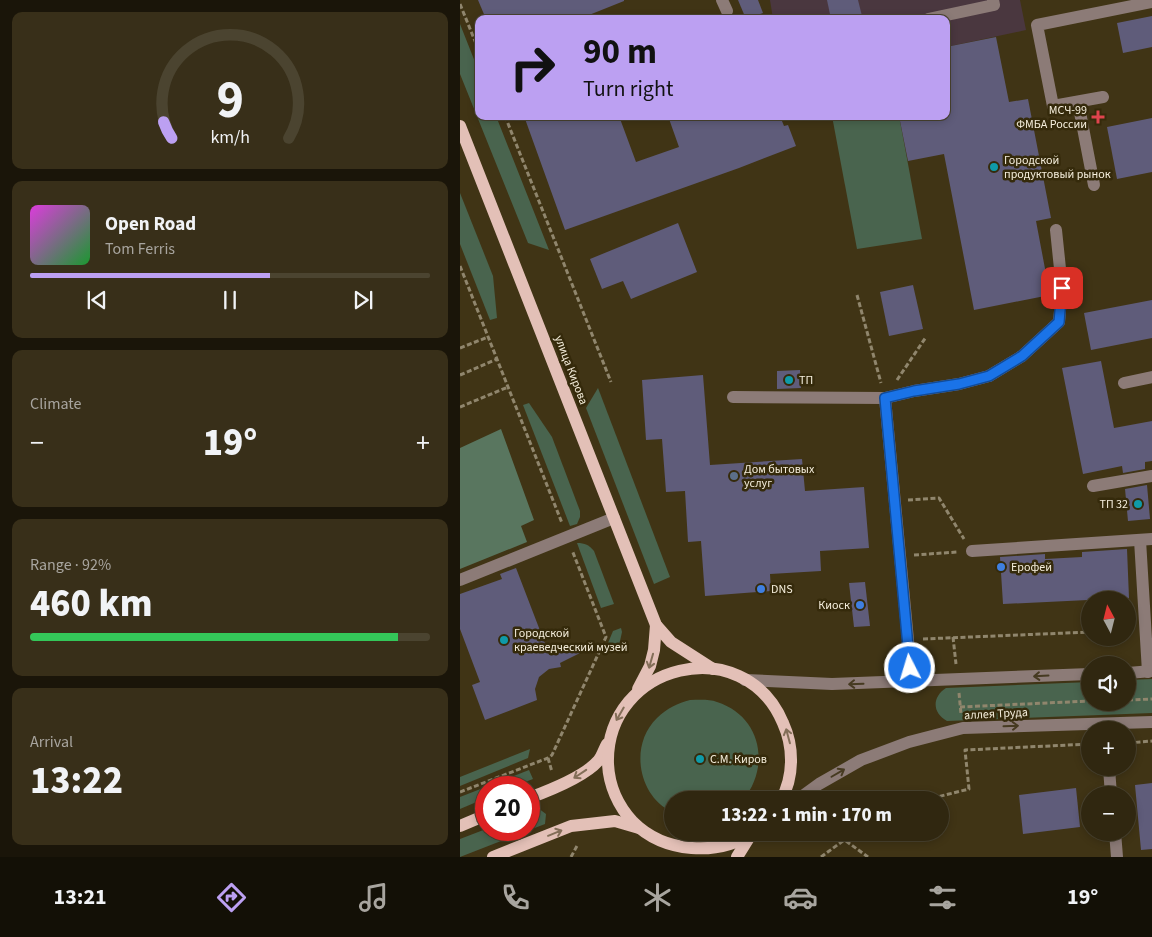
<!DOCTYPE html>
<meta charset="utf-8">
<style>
body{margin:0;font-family:"Source Sans 3",sans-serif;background:#382f19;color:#f1f3f6;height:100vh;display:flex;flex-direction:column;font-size:19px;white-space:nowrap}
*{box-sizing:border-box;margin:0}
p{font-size:16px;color:#a8a59f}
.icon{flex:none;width:28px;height:28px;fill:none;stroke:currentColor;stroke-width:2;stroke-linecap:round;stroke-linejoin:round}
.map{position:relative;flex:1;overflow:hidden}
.side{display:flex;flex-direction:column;gap:12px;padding:12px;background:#1a1509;width:460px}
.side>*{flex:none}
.hud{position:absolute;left:15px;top:15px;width:475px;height:105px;border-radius:10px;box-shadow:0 2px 8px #0003,0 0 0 1px #4b4430;background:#bca0f2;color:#111;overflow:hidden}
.needle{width:32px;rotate:353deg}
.buttons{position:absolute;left:621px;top:591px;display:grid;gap:10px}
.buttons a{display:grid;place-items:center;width:55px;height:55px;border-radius:50%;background:#302710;box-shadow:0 2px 8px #0003,0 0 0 1px #4b4430;font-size:25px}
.speed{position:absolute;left:15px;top:776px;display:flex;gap:10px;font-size:25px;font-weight:700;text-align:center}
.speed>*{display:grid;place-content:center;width:65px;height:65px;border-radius:50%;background:#302710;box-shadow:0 2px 8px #0003,0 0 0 1px #4b4430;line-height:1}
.speed .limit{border:8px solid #d22;background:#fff;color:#111}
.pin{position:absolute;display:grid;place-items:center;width:42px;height:42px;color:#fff;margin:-21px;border-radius:10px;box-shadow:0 2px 8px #0006}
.me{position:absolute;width:55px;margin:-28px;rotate:355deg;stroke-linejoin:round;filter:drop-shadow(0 0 4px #0008)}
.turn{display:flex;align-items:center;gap:18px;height:105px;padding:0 25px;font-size:22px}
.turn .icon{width:65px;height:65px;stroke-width:2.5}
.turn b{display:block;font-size:35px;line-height:42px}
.big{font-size:38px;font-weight:800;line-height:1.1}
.side .card{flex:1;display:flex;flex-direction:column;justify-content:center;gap:8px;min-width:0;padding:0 18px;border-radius:10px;background:#382f19}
.side .dial{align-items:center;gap:0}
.dial svg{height:130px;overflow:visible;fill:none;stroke:#4b4430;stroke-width:7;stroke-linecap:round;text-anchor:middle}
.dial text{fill:#f1f3f6;stroke:none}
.song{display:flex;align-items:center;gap:15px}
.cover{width:60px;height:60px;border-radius:8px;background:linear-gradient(135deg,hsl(300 70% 55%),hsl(130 70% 35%))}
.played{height:5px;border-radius:2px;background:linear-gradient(90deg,#bca0f2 60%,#4b4430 60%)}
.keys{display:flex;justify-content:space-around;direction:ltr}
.heat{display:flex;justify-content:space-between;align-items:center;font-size:28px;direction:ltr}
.charge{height:8px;border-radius:4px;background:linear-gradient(90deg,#34c759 92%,#4b4430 0)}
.trip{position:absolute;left:204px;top:791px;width:285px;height:50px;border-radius:25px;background:#302710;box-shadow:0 2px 8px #0003,0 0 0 1px #4b4430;font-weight:800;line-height:50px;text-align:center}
.menu{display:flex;height:80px;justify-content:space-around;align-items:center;background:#131006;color:#a8a59f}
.menu .icon{width:35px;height:35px}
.menu .on{color:#bca0f2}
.menu b{font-size:22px;color:#f1f3f6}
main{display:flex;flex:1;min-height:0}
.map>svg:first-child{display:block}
.commercial{fill:#4a373f}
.green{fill:#49644e}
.forest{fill:#59765f}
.building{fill:#5f5c7a}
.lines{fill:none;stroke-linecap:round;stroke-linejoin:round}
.path{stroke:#90866d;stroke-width:3;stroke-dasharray:5 2.5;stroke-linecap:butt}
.minor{stroke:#8c7b77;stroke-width:12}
.major{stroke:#e3c0b7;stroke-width:12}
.oneway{stroke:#836e58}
.oneway2{stroke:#463a21}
.route-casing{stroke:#114b97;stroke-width:12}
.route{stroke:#1a73e8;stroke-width:9}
.health-dot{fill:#e0444e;stroke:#352a0b;stroke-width:2}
.culture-dot{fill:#0f9aa8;stroke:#352a0b;stroke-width:2}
.service-dot{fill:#5c6f8a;stroke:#352a0b;stroke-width:2}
.shop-dot{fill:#3f7fe0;stroke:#352a0b;stroke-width:2}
.labels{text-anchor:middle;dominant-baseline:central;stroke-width:5;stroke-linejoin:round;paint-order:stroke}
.poi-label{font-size:12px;fill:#f5eedc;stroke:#352a0b;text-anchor:start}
.street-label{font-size:12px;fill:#f5eedc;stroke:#352a0b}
</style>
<main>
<section class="side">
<div class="card dial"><svg viewBox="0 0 100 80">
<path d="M14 69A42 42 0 1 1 86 69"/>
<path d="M14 69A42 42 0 0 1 9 59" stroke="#bca0f2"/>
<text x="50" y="56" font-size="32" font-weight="700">9</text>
<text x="50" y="72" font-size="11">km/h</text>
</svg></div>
<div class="card">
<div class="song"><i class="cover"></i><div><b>Open Road</b><p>Tom Ferris</p></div></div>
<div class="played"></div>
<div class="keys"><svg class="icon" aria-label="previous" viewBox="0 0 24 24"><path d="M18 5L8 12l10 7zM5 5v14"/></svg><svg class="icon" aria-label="pause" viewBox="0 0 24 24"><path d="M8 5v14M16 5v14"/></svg><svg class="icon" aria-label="next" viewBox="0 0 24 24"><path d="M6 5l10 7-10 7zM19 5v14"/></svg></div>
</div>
<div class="card"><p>Climate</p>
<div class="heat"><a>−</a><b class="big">19°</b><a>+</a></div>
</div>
<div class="card"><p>Range · 92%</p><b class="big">460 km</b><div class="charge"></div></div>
<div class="card"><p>Arrival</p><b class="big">13:22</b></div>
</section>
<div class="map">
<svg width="692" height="857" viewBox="0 0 692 857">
<rect width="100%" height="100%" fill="#403415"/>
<path class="commercial" d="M310,0H560L566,30L486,47V19H313Z"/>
<g class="green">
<path d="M0,24L19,72V116H36L89,250L68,243L0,74Z"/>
<path d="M372,116H439L462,239L397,249Z"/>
<path d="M0,193L33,276L37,318L30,320L0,244Z"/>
<path d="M138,388L210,577L194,584L126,408Z"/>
<path d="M69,403L92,437L120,511V517L117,524L110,526L63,405Z"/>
<path d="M117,543C125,543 129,545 134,551L154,604L141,608Z"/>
<path d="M161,628L162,632L158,650L143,655L153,631Z"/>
<path d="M692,679V713L487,721C472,713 472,697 486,688L630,682V702H668V680Z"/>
<path d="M230,700C239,700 249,699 257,702C301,716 311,766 283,800H212V812C178,796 169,745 197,718C207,708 218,703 230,700Z"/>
<path d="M70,749L68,758L0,786V777Z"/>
<path d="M69,770L73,779L52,787L26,788V798L0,809V797Z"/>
<path d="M78,808L86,814L85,824L0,857V839L26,829V830H69V812Z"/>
</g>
<path class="forest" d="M41,429L74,520L61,526L67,542L0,569V448Z"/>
<g class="building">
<path d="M18,0H164V1L119,19H26Z"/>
<path d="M278,0H298L303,13L286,19Z"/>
<path d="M367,0H398L402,16L391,19H371Z"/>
<path d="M692,16V47L663,53L657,23Z"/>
<path d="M536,37L549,102L568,99L591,218L576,221L590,295L514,310L484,154L448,161L439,116H486V47Z"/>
<path d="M64,116H159L176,162L219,147L208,116H320L324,126L328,125L336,146L279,168L105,230Z"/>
<path d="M692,118V172L657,179L647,127Z"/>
<path d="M218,223L237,272L171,299L163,281L142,289L130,259Z"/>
<path d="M453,285L463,329L429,336L420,292Z"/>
<path d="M692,300V338L631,350L624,313Z"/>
<path d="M641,361L654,428L692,421V461L685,462V469L663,473L662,466L623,474L602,368Z"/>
<path d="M340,370L341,388L317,389V371Z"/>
<path d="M243,375L250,465L342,459L345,491L404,487L409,548L360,551L361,571L310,574L311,591L245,596L241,541L228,542L225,491L206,492L202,439L186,440L182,380Z"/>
<path d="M687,485L690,519L668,521L665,489Z"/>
<path d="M667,549L669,598L543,604L540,557L585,554V559L622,557V552Z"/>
<path d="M56,568L89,654L116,644L120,653L100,663L101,667L89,669L79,677L75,689L77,700L25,720L12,685L20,682L0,629V594L42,579L40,574Z"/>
<path d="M405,582L410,626L394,627L389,583Z"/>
<path d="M692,783V849L681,850L675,785Z"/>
<path d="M616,788L620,827L563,834L559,795Z"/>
</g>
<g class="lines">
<g class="path">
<path d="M0,4L19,51"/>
<path d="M45,116L151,382"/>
<path d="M0,266L102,523"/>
<path d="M397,295L421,383"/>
<path d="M0,348L28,337"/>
<path d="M0,375L37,359"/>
<path d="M437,380L466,337"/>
<path d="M0,407L48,387"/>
<path d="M448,500L479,498L504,539"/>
<path d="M454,555L497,552"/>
<path d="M493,637L496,664"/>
<path d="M463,639L630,632"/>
<path d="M499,693L501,714"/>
<path d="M668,700L692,699"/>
<path d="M500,707L630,701"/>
<path d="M668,743L692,741"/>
<path d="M88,758L92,772"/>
<path d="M0,792L88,758L92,755L146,637L112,550"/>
<path d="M465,800L509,789L505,750L630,744"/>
<path d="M386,841L408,857"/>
<path d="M111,857L118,844"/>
<path d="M361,857L395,832"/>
</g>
<g class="minor">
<path d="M262,0L267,11"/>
<path d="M468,19L534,5L533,0"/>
<path d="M643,97L593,106L577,25L692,2"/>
<path d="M618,102L634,185"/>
<path d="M664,383L692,377"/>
<path d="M273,397L425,398"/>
<path d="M633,486L692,476"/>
<path d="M680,540L688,672"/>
<path d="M512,551L692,539"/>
<path d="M0,580L154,518"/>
<path d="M668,673L692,671"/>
<path d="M285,680L372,684L630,674"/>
<path d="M452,682L425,398L454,391L499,384L529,376L562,356L599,322L602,288L596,230"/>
<path d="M649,768L651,795"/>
<path d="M337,800L359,784L401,760L449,742L503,728L692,722"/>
<path d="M655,832L657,857"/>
</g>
<g class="major">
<path d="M0,126L196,625L211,642L253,669"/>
<path d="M178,689L190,666L194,650L196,625"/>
<path d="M69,798C88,791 124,777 138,761C142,757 144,749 147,744"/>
<path d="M0,826L26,815"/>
<path d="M294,832C258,857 204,853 173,822C158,806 149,785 148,764C145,663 284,630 323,723C334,747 334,777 321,800"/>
<path d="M33,857L111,826L155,821L179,828"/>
<path d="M277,857L290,836"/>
</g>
</g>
<defs><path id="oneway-shaft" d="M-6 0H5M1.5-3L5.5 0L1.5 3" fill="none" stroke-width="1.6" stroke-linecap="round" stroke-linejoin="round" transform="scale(1.25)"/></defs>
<g class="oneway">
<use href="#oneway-shaft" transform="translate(191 661) rotate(106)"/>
<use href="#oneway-shaft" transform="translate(160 714) rotate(120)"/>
<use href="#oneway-shaft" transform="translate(328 736) rotate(-105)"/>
<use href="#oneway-shaft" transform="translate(120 774) rotate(146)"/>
<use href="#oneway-shaft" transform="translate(95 833) rotate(-22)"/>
</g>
<g class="oneway2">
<use href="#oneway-shaft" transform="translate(581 676) rotate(177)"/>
<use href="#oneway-shaft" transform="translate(396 684) rotate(178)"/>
<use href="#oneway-shaft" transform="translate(551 726) rotate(-2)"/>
<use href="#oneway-shaft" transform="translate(378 773) rotate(-30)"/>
</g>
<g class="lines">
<g class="route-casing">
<path id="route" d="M450,668L425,398L454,391L499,384L529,376L562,356L599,322L602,288"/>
</g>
<use href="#route" class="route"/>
</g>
<path class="health-dot" d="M635.5 109.5h5v5h5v5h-5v5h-5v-5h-5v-5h5z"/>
<g class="culture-dot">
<circle cx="534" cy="167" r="5"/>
<circle cx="329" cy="380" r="5"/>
<circle cx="678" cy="504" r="5"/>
<circle cx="44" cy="640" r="5"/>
<circle cx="240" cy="759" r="5"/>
</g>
<circle class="service-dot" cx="274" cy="476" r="5"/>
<g class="shop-dot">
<circle cx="541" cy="567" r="5"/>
<circle cx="301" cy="589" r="5"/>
<circle cx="400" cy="605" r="5"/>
</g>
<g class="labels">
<g class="poi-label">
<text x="627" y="110" text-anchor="end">МСЧ-99<tspan x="627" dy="14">ФМБА России</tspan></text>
<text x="544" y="160">Городской<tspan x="544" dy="14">продуктовый рынок</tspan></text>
<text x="339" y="380">ТП</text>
<text x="284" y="469">Дом бытовых<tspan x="284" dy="14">услуг</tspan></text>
<text x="668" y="504" text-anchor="end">ТП 32</text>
<text x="551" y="567">Ерофей</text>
<text x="311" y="589">DNS</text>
<text x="390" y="605" text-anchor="end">Киоск</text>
<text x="54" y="633">Городской<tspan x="54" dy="14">краеведческий музей</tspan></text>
<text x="250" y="759">С.М. Киров</text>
</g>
<g class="street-label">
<text transform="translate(111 370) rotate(69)">улица Кирова</text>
<text transform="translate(536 714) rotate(-3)">аллея Труда</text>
</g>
</g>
</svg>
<div class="buttons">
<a><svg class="needle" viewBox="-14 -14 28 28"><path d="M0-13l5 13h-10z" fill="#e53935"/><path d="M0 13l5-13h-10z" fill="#a8a59f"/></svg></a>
<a><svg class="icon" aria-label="sound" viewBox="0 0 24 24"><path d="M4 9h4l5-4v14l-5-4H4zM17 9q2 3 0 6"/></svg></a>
<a>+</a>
<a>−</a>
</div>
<div class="speed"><div class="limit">20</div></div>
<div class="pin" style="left:602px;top:288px;background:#d93025"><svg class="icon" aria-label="arrive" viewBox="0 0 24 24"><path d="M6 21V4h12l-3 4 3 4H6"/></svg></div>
<svg class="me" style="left:450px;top:668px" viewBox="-20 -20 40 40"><circle r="17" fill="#1a73e8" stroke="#fff" stroke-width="3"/><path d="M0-11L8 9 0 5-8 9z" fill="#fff"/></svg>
<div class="trip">13:22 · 1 min · 170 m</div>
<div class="hud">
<div class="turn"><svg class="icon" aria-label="right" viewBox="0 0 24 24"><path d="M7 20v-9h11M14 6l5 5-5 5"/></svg><div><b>90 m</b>Turn right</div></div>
</div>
</div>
</main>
<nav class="menu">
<b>13:21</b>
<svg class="icon on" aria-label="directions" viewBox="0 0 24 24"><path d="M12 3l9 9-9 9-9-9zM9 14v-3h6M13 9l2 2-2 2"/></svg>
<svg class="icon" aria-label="music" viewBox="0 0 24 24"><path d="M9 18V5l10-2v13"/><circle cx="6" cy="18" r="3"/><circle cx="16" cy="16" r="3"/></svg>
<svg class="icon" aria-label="phone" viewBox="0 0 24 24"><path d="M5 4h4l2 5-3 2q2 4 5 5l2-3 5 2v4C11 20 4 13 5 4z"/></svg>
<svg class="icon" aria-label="climate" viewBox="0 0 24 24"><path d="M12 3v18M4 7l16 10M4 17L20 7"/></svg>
<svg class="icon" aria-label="car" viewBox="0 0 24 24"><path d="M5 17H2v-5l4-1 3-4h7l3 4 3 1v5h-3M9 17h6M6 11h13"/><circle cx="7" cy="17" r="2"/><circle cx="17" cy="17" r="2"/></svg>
<svg class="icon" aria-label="filters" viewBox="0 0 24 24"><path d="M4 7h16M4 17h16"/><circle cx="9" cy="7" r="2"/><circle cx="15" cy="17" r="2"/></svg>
<b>19°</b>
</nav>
